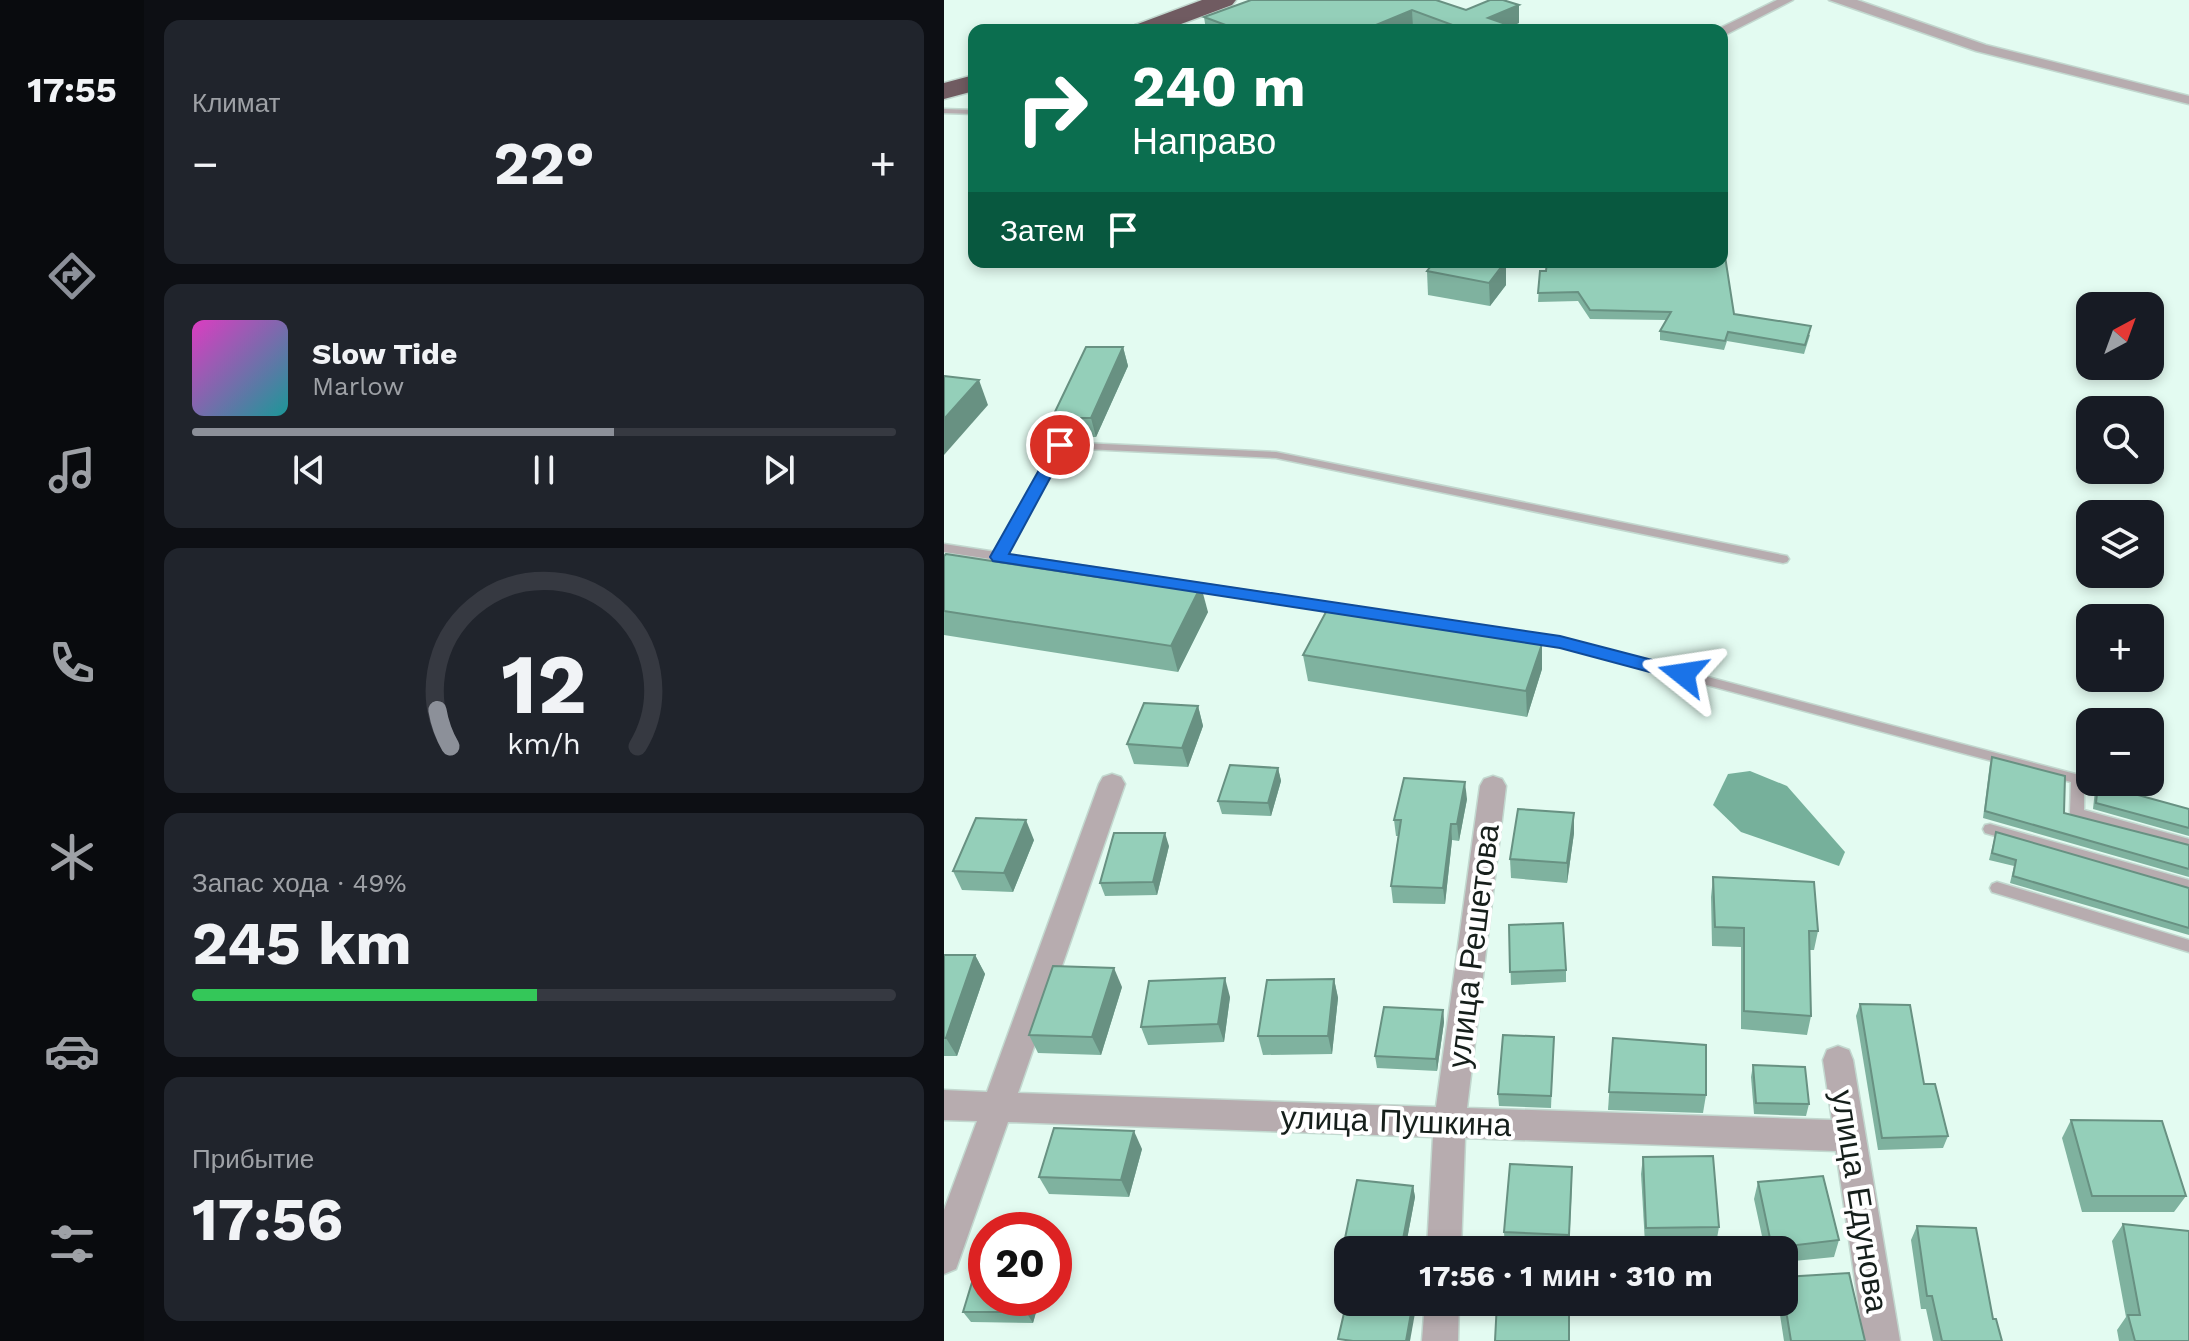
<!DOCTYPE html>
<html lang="ru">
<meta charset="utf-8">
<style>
body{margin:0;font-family:"Work Sans",sans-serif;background:#20242c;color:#f1f3f6;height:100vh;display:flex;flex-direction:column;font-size:30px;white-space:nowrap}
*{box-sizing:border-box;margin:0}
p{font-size:26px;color:#9ea1a6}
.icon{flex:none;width:44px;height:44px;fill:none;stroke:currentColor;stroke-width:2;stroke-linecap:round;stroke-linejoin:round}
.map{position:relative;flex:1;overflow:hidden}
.sheet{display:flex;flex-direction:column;gap:20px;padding:20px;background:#0d0f14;width:800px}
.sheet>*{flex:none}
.top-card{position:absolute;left:24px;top:24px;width:760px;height:244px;border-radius:16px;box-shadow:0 4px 12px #0003;background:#0b6e4f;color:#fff;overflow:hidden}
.needle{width:52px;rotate:41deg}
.buttons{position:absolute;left:1132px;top:292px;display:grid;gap:16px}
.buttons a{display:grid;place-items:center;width:88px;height:88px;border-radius:16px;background:#171b24;box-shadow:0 4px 12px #0003;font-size:40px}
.speed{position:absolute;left:24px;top:1212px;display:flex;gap:16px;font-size:40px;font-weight:700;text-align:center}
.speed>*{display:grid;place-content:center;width:104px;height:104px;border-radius:50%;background:#171b24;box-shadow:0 4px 12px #0003;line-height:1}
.speed .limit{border:12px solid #d22;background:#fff;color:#111}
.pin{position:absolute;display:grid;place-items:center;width:68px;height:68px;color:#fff;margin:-34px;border:4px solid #fff;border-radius:50%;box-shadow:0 2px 8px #0007}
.me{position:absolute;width:88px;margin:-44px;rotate:285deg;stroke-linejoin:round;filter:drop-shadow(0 0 6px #0008)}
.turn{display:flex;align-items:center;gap:28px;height:168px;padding:0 32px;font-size:36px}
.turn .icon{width:104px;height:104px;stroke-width:2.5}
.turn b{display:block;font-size:56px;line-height:68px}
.then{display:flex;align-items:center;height:76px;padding:0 32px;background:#0003;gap:16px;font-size:30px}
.big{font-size:60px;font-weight:700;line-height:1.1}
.sheet .card{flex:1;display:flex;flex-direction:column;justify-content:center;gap:12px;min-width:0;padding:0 28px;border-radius:16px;background:#20242c}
.sheet .dial{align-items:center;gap:0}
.dial svg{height:208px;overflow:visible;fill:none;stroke:#363941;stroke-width:7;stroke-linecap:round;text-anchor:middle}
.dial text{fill:#f1f3f6;stroke:none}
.song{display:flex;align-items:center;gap:24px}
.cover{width:96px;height:96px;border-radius:12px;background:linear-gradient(135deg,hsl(310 70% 55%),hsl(180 70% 35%))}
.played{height:8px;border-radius:4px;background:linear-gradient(90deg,#8c9099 60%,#363941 60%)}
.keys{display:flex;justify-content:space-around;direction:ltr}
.heat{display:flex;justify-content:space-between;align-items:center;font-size:44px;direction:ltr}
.charge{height:12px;border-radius:6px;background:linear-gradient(90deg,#34c759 49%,#363941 0)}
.trip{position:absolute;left:390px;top:1236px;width:464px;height:80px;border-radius:16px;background:#171b24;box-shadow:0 4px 12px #0003;font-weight:700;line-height:80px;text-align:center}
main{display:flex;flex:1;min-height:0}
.tabs{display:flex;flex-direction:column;width:144px;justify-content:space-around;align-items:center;background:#090b0e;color:#9ea1a6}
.tabs .icon{width:56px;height:56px}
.tabs .active{color:#8c9099}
.tabs b{font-size:36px;color:#f1f3f6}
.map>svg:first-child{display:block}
.water{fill:#76b09b}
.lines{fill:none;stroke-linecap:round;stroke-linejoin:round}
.lane-casing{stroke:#c2d8cf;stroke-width:3}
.street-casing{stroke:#c2d8cf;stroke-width:3}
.highway-casing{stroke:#c2d8cf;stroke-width:3}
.lane{fill:#b7acaf;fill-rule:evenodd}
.street{fill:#b7acaf;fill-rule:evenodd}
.highway{fill:#705b61;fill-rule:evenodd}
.wall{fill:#7fb29f}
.shaded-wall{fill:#689182}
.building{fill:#94cfb9;stroke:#689182;stroke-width:2}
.route{fill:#1a73e8;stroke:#114b97;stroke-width:2}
.labels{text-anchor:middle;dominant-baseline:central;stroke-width:8;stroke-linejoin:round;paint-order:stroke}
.near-street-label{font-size:32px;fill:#161f1b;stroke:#fff}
</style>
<main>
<nav class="tabs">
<b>17:55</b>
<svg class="icon active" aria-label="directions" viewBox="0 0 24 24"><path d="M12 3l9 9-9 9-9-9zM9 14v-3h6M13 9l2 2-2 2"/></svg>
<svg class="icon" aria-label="music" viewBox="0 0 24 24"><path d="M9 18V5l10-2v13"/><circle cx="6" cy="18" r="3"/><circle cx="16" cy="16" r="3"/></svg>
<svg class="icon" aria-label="phone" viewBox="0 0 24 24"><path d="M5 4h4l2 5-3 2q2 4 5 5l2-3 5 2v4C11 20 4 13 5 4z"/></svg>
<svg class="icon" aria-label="climate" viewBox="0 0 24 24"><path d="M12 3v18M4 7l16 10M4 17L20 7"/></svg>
<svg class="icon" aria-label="car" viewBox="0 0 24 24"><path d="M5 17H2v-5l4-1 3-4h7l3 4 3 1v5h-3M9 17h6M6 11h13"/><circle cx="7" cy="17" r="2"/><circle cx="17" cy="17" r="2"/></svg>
<svg class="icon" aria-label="filters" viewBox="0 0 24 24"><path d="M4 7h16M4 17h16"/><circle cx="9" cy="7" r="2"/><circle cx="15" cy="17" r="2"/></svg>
</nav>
<section class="sheet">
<div class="card"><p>Климат</p>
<div class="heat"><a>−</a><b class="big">22°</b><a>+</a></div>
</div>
<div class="card">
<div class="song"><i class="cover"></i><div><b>Slow Tide</b><p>Marlow</p></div></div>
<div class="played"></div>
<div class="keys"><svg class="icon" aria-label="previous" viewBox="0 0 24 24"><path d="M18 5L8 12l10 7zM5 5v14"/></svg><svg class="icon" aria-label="pause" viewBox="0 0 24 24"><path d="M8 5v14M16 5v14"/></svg><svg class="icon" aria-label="next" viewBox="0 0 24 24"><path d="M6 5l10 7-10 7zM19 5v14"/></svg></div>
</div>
<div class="card dial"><svg viewBox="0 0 100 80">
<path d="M14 69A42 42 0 1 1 86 69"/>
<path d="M14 69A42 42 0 0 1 9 55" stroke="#8c9099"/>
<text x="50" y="56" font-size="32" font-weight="700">12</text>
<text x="50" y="72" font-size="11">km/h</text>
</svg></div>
<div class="card"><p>Запас хода · 49%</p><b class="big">245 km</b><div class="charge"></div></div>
<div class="card"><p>Прибытие</p><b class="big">17:56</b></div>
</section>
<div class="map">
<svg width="1245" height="1341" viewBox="0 0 1245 1341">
<rect width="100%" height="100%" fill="#e3fbf1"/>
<path class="water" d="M806,771L843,786L901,852L895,866L797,832L769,805L784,774Z"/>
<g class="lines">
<g class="lane-casing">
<g id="lane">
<path d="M0,109L30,110V114L0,113Z"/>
<path d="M116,442L332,452L843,556L845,559L843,562L839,563L332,458L119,448L62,554L616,638L1139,776L1140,779V810L1245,839V849L1128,817L1126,813L1127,782L616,646L0,552V544L52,552L111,445Z"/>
<path d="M1046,824L1245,880V892L1041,833L1039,829L1041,825Z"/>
<path d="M1053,882L1245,940V952L1048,892L1046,888L1048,884Z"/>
</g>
</g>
<g class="street-casing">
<g id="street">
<path d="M833,0H849L783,34L778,35V30H772Z"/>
<path d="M885,0H913L1042,45L1245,96V104L1032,51Z"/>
<path d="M168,774L177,777L181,784L74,1093L492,1107L536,786L540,779L549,776L558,779L562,786L523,1108L888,1120L879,1060L883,1050L894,1046L905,1050L909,1060L956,1341H920L892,1151L521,1138L517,1250H483L489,1137L64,1122L12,1269L0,1274V1210L33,1121L0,1120V1090L43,1092L155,784L159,777Z"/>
<path d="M481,1302H515L514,1341H478Z"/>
</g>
</g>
<g class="highway-casing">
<g id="highway">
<path d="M258,0H292L288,5L221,30H187L191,25Z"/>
<path d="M30,75V91L0,99V83Z"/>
</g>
</g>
<use href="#lane" class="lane"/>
<use href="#street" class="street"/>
<use href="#highway" class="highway"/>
</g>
<g class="wall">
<path d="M307,0L522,10L575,5V23L567,26L579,30H476L469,28L464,30H262L260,17Z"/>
<path d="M483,271L562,285L546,306L484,295Z"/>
<path d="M596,271L790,314L866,335L860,354L783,341L780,350L716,340V331L722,320L646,319L634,301L594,302Z"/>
<path d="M179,347L184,366L152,437H114L108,418Z"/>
<path d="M0,556L264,612L234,672L0,635Z"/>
<path d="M598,644V669L583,717L364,681L359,655Z"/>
<path d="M254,706L259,726L244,767L190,764L183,744Z"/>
<path d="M1048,757L1120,813L1245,845V877L1039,818L1046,763Z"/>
<path d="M334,768L337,781L327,816L278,814L274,801Z"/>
<path d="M1154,784L1245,809V836L1149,809L1151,790Z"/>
<path d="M523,799L515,841L508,840L501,904L449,903L447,886L454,836H452L450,820Z"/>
<path d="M630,813V833L623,883L567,878L566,859Z"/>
<path d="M1052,832L1245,888V935L1066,883L1070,866L1045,860Z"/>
<path d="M90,840L69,892L18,890L9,871Z"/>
<path d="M225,846L213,895L161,896L156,883Z"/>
<path d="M769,877L874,931L870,950H865L867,1016L863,1035L797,1029V947L768,946L767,897Z"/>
<path d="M565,925L622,970V982L567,985Z"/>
<path d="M0,955H31L41,974L13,1056H0Z"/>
<path d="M390,979L394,998L388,1054L319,1055L314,1036Z"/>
<path d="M178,987L157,1055L94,1053L85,1035Z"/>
<path d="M286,997L280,1042L204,1045L197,1027Z"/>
<path d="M916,1004L980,1084L1004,1136L999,1148L934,1150L912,1016Z"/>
<path d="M499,1010L500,1022L493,1071L433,1068L431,1056Z"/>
<path d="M610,1037L607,1108L555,1106L554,1094Z"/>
<path d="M669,1038L762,1095L759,1113L664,1110Z"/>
<path d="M809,1065L865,1104L862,1116L810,1114L807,1077Z"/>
<path d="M1127,1120L1242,1196L1230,1212H1138L1118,1138Z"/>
<path d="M198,1149L185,1197L105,1194L95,1177Z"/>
<path d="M699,1157L775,1227L772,1244H701L697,1174Z"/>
<path d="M814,1182L895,1240L890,1257L840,1262V1250H821L810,1199Z"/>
<path d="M628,1184L625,1250L561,1248L560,1232Z"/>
<path d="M469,1186L471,1197L461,1250H404V1259H402L399,1248Z"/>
<path d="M1179,1224L1245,1341H1175L1173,1330L1182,1317L1168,1241Z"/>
<path d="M973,1226L1049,1319L1058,1341H989L982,1309H977L967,1240Z"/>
<path d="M840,1277L921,1341H840L834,1302H840Z"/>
<path d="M96,1298L89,1323L27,1322L19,1312Z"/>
</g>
<g class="shaded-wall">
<path d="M575,5V23L558,30L544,18Z"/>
<path d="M468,10L469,28L464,30H420Z"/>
<path d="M562,262V285L546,306L545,283Z"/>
<path d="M179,347L184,366L152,437L147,418Z"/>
<path d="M35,380L44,405L0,455V419Z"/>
<path d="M257,586L264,612L234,672L227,646Z"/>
<path d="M598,644V669L583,717L582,691Z"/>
<path d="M254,706L259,726L244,767L238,748Z"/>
<path d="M334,768L337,781L327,816L324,803Z"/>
<path d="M521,782L523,799L515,841L513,824Z"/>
<path d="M630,813V833L623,883V863Z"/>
<path d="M82,820L90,840L69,892L60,873Z"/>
<path d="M507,824L508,840L501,904L499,888Z"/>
<path d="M221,833L225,846L213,895L209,882Z"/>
<path d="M31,955L41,974L13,1056L2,1038Z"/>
<path d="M170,968L178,987L157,1055L148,1037Z"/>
<path d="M281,978L286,997L280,1042L274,1024Z"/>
<path d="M390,979L394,998L388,1054L384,1036Z"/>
<path d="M499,1010L500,1022L493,1071L492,1059Z"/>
<path d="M190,1131L198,1149L185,1197L177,1180Z"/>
<path d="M469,1186L471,1197L461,1250H457Z"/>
<path d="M86,1298H96L89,1323L82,1312Z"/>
<path d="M469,1302H473L466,1341H462Z"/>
</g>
<g class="building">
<path d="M307,0H492L522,10L546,0H559L575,5L544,18L579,30H522L468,10L420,30H295L260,17Z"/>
<path d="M778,237L790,314L867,326L861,345L784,332L781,341L716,331L727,312L646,310L634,292L594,293L596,271H602L603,262H778Z"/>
<path d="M490,262H561L545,283L483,271Z"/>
<path d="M142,347H179L147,418H108Z"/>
<path d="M0,376L35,380L0,419Z"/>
<path d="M2,554L160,578L257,586L227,646L0,611V556Z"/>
<path d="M383,610L598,644L582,691L359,655Z"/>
<path d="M200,703L254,706L238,748L183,744Z"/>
<path d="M1048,757L1121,776L1120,813L1245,845V869L1041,811Z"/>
<path d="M286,765L334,768L324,803L274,801Z"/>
<path d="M460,778L521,782L513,824H507L499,888L447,886L457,820H450Z"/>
<path d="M1154,784L1245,809V828L1152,803Z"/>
<path d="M574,809L630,813L623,863L566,859Z"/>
<path d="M32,818L82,820L60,873L9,871Z"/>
<path d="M1052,832L1245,888V928L1069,876L1072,860L1048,853Z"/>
<path d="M170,833H221L209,882L156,883Z"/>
<path d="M769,877L870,882L874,931H865L867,1016L800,1011V928L771,927Z"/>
<path d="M619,923L622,970L566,972L565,925Z"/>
<path d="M0,955H31L2,1038H0Z"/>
<path d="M109,966L170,968L148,1037L85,1035Z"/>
<path d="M281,978L274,1024L197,1027L205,981Z"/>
<path d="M390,979L384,1036H314L323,980Z"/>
<path d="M916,1004L966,1005L980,1084H991L1004,1136L938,1138Z"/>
<path d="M440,1007L499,1010L492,1059L431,1056Z"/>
<path d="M559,1035L610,1037L607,1096L554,1094Z"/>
<path d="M669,1038L762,1045V1095L665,1092Z"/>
<path d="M809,1065L861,1067L865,1104L812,1103Z"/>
<path d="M1127,1120L1218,1121L1242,1196H1148Z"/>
<path d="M110,1128L190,1131L177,1180L95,1177Z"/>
<path d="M769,1156L775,1227L702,1228L699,1157Z"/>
<path d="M566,1164L628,1167L625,1235L560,1232Z"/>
<path d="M879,1176L895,1240L828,1248L814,1182Z"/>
<path d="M413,1180L469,1186L457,1250H414L399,1248Z"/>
<path d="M1179,1224L1245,1231V1341H1191L1184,1315H1196Z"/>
<path d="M973,1226L1032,1228L1049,1319H1052L1058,1341H998L988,1296H983Z"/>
<path d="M39,1246H42V1298H86L82,1312H19Z"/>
<path d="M905,1273L921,1341H847L840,1298V1277Z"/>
<path d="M404,1296V1302H469L462,1341H409L394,1339Z"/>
<path d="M553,1302H625V1341H551Z"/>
</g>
<path class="route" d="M116,441L124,445L65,554L616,636L739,668L748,674L739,681L616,648L49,561L46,557L109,445Z"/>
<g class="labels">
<g class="near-street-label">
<text transform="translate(529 946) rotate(-83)">улица Решетова</text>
<text transform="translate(452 1121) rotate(2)">улица Пушкина</text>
<text transform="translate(916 1201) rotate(81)">улица Едунова</text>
</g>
</g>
</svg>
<div class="buttons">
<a><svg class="needle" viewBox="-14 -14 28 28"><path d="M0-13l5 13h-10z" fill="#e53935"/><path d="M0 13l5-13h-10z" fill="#9ea1a6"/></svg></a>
<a><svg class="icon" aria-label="search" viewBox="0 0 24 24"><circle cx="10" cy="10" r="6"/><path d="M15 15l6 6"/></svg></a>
<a><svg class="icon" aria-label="layers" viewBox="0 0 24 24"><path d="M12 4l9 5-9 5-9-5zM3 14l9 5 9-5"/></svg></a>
<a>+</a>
<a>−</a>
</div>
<div class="speed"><div class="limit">20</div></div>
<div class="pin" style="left:116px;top:445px;background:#d93025"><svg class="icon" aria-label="arrive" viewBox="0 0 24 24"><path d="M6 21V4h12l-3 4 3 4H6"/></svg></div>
<svg class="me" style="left:739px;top:674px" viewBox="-20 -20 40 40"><path d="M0-17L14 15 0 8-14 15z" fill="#1a73e8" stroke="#fff" stroke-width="4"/></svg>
<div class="trip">17:56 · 1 мин · 310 m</div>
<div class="top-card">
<div class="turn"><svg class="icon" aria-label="right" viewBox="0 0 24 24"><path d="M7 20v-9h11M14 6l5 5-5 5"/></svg><div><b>240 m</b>Направо</div></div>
<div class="then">Затем<svg class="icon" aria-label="arrive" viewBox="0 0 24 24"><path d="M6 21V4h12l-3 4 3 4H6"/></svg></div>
</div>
</div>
</main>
